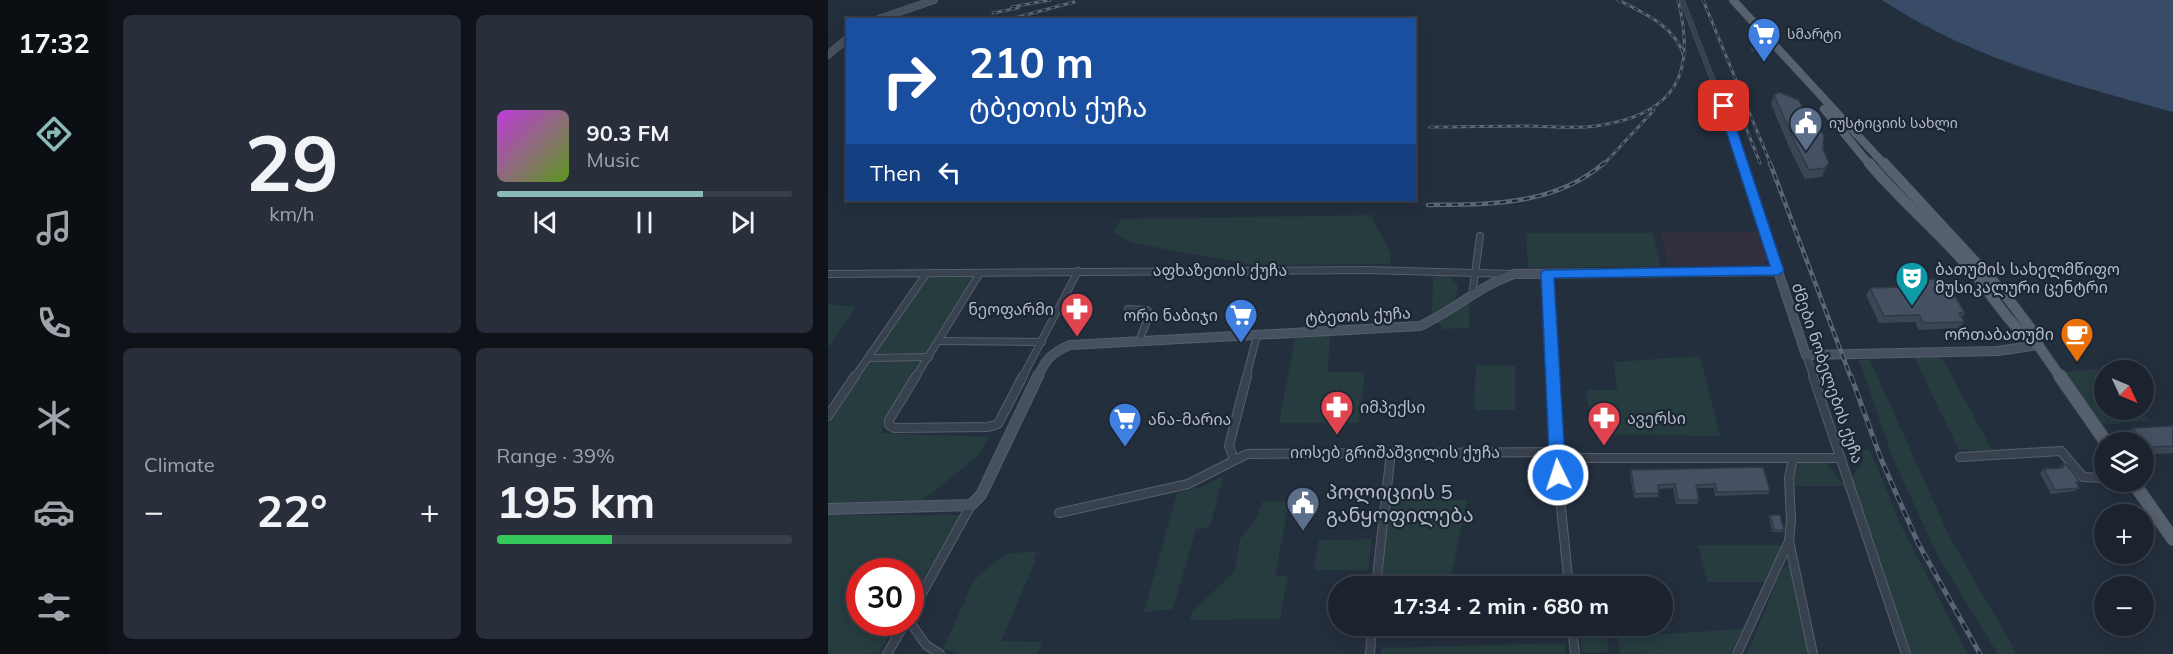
<!DOCTYPE html>
<meta charset="utf-8">
<style>
body{margin:0;font-family:Mulish,"Noto Sans Georgian",sans-serif;background:#282f3a;color:#f1f3f6;height:100vh;display:flex;flex-direction:column;font-size:22px;white-space:nowrap}
*{box-sizing:border-box;margin:0}
p{font-size:20px;color:#a0a4aa}
.icon{flex:none;width:33px;height:33px;fill:none;stroke:currentColor;stroke-width:2;stroke-linecap:round;stroke-linejoin:round}
.map{position:relative;flex:1;overflow:hidden}
.side{display:flex;flex-direction:column;gap:15px;padding:15px;background:#0f1319;width:720px}
.side>*{flex:none}
.banner{position:absolute;left:18px;top:18px;width:570px;height:183px;border-radius:0px;box-shadow:0 3px 15px #0003,0 0 0 2px #39404a;background:#1a4fa0;color:#fff;overflow:hidden}
.needle{width:39px;rotate:134deg}
.tools{position:absolute;left:1266px;top:360px;display:grid;gap:12px}
.tools a{display:grid;place-items:center;width:60px;height:60px;border-radius:50%;background:#1b232e;box-shadow:0 3px 15px #0003,0 0 0 2px #39404a;font-size:30px}
.speed{position:absolute;left:18px;top:558px;display:flex;gap:12px;font-size:30px;font-weight:700;text-align:center}
.speed>*{display:grid;place-content:center;width:78px;height:78px;border-radius:50%;background:#1b232e;box-shadow:0 3px 15px #0003,0 0 0 2px #39404a;line-height:1}
.speed .limit{border:9px solid #d22;background:#fff;color:#111}
.pin{position:absolute;display:grid;place-items:center;width:51px;height:51px;color:#fff;margin:-26px;border-radius:12px;box-shadow:0 3px 9px #0006}
.me{position:absolute;width:66px;margin:-33px;rotate:356deg;stroke-linejoin:round;filter:drop-shadow(0 0 4px #0008)}
.turn{display:flex;align-items:center;gap:21px;height:126px;padding:0 24px;font-size:27px}
.turn .icon{width:78px;height:78px;stroke-width:2.5}
.turn b{display:block;font-size:42px;line-height:51px}
.then{display:flex;align-items:center;height:57px;padding:0 24px;background:#0003;gap:12px;font-size:22px}
.big{font-size:45px;font-weight:700;line-height:1.1}
.side .card{flex:1;display:flex;flex-direction:column;justify-content:center;gap:9px;min-width:0;padding:0 21px;border-radius:9px;background:#282f3a}
.side .dial{align-items:center;gap:0}
.dial b{font-size:78px;line-height:1}
.song{display:flex;align-items:center;gap:18px}
.cover{width:72px;height:72px;border-radius:9px;background:linear-gradient(135deg,hsl(290 70% 55%),hsl(90 70% 35%))}
.played{height:6px;border-radius:3px;background:linear-gradient(90deg,#8bbbb9 70%,#39404a 70%)}
.keys{display:flex;justify-content:space-around;direction:ltr}
.heat{display:flex;justify-content:space-between;align-items:center;font-size:33px;direction:ltr}
.charge{height:9px;border-radius:4px;background:linear-gradient(90deg,#34c759 39%,#39404a 0)}
.side .tiles{flex:1;display:grid;gap:15px;grid-template-columns:repeat(2,1fr)}
.trip{position:absolute;left:500px;top:576px;width:345px;height:60px;border-radius:30px;background:#1b232e;box-shadow:0 3px 15px #0003,0 0 0 2px #39404a;font-weight:700;line-height:60px;text-align:center}
main{display:flex;flex:1;min-height:0}
.tabs{display:flex;flex-direction:column;width:108px;justify-content:space-around;align-items:center;background:#0b0e12;color:#a0a4aa}
.tabs .icon{width:42px;height:42px}
.tabs .active{color:#8bbbb9}
.tabs b{font-size:27px;color:#f1f3f6}
.map>svg:first-child{display:block}
.medical{fill:#32303f}
.green{fill:#263c3f}
.water{fill:#394c67}
.lines{fill:none;stroke-linecap:round;stroke-linejoin:round}
.street-far2-casing{stroke:#565f6c;stroke-width:5}
.street-far1-casing{stroke:#565f6c;stroke-width:8}
.street-casing{stroke:#565f6c;stroke-width:10}
.secondary-far2-casing{stroke:#565f6c;stroke-width:8}
.secondary-far1-casing{stroke:#565f6c;stroke-width:10}
.secondary-casing{stroke:#565f6c;stroke-width:12}
.primary-far2-casing{stroke:#414a57;stroke-width:8}
.primary-far1-casing{stroke:#414a57;stroke-width:11}
.primary-casing{stroke:#414a57;stroke-width:14}
.street-far2{stroke:#38414e;stroke-width:4.5}
.street-far1{stroke:#38414e;stroke-width:6}
.street{stroke:#38414e;stroke-width:8}
.secondary-far2{stroke:#465061;stroke-width:7}
.secondary-far1{stroke:#465061;stroke-width:8}
.secondary{stroke:#465061;stroke-width:10}
.primary-far2{stroke:#56606e;stroke-width:8}
.primary-far1{stroke:#56606e;stroke-width:10}
.primary{stroke:#56606e;stroke-width:13}
.rail-far2-casing{stroke:#5a6575;stroke-width:3}
.rail-far1-casing{stroke:#5a6575;stroke-width:4.5}
.rail-casing{stroke:#5a6575;stroke-width:5}
.rail-far2{stroke:#1d2633;stroke-width:1.5;stroke-dasharray:4.5;stroke-linecap:butt}
.rail-far1{stroke:#1d2633;stroke-width:2;stroke-dasharray:6;stroke-linecap:butt}
.rail{stroke:#1d2633;stroke-width:3;stroke-dasharray:8;stroke-linecap:butt}
.wall{fill:#3b4654}
.shaded-wall{fill:#303945}
.building{fill:#455162;stroke:#303945;stroke-width:1.5}
.route{fill:#1a73e8;stroke:#114b97;stroke-width:1.5}
.labels{text-anchor:middle;dominant-baseline:central;stroke-width:4.5;stroke-linejoin:round;paint-order:stroke}
.far-poi-label{font-size:14px;fill:#b4bcc9;stroke:#1d2633;text-anchor:start}
.poi-label{font-size:16px;fill:#b4bcc9;stroke:#1d2633;text-anchor:start}
.street-label{font-size:16px;fill:#b4bcc9;stroke:#1d2633}
.near-poi-label{font-size:20px;fill:#b4bcc9;stroke:#1d2633;text-anchor:start}
</style>
<main>
<nav class="tabs">
<b>17:32</b>
<svg class="icon active" aria-label="directions" viewBox="0 0 24 24"><path d="M12 3l9 9-9 9-9-9zM9 14v-3h6M13 9l2 2-2 2"/></svg>
<svg class="icon" aria-label="music" viewBox="0 0 24 24"><path d="M9 18V5l10-2v13"/><circle cx="6" cy="18" r="3"/><circle cx="16" cy="16" r="3"/></svg>
<svg class="icon" aria-label="phone" viewBox="0 0 24 24"><path d="M5 4h4l2 5-3 2q2 4 5 5l2-3 5 2v4C11 20 4 13 5 4z"/></svg>
<svg class="icon" aria-label="climate" viewBox="0 0 24 24"><path d="M12 3v18M4 7l16 10M4 17L20 7"/></svg>
<svg class="icon" aria-label="car" viewBox="0 0 24 24"><path d="M5 17H2v-5l4-1 3-4h7l3 4 3 1v5h-3M9 17h6M6 11h13"/><circle cx="7" cy="17" r="2"/><circle cx="17" cy="17" r="2"/></svg>
<svg class="icon" aria-label="filters" viewBox="0 0 24 24"><path d="M4 7h16M4 17h16"/><circle cx="9" cy="7" r="2"/><circle cx="15" cy="17" r="2"/></svg>
</nav>
<section class="side">
<div class="tiles">
<div class="card dial"><b>29</b><p>km/h</p></div>
<div class="card">
<div class="song"><i class="cover"></i><div><b>90.3 FM</b><p>Music</p></div></div>
<div class="played"></div>
<div class="keys"><svg class="icon" aria-label="previous" viewBox="0 0 24 24"><path d="M18 5L8 12l10 7zM5 5v14"/></svg><svg class="icon" aria-label="pause" viewBox="0 0 24 24"><path d="M8 5v14M16 5v14"/></svg><svg class="icon" aria-label="next" viewBox="0 0 24 24"><path d="M6 5l10 7-10 7zM19 5v14"/></svg></div>
</div>
<div class="card"><p>Climate</p>
<div class="heat"><a>−</a><b class="big">22°</b><a>+</a></div>
</div>
<div class="card"><p>Range · 39%</p><b class="big">195 km</b><div class="charge"></div></div>
</div>
</section>
<div class="map">
<svg width="1345" height="654" viewBox="0 0 1345 654">
<rect width="100%" height="100%" fill="#242f3e"/>
<path class="medical" d="M833,232H929L939,258L935,265L840,266Z"/>
<g class="green">
<path d="M545,215V221L563,253L562,264L425,265L304,243L285,232L293,219Z"/>
<path d="M698,233H825L833,266L700,268Z"/>
<path d="M148,276L101,353H45L98,277Z"/>
<path d="M605,276H620L630,285L627,302L604,316Z"/>
<path d="M641,302V328L613,329L611,322Z"/>
<path d="M0,304L28,307L0,348Z"/>
<path d="M502,334L500,372H537L531,423H451L467,337Z"/>
<path d="M872,356L892,436L765,434L758,390H789L786,362Z"/>
<path d="M1113,356L1164,450H1131L1086,357Z"/>
<path d="M41,359H98L55,425L54,433L160,437L152,454L107,491L81,508L0,509V420Z"/>
<path d="M1031,360H1042L1122,538L1189,654H1170L1111,558L1065,459Z"/>
<path d="M648,365L687,366V410H646Z"/>
<path d="M1269,369L1276,376V410H1311L1323,421L1274,425L1237,372Z"/>
<path d="M1034,449L1041,450L1046,459L1072,524L1140,654H1083L1022,478L1035,463Z"/>
<path d="M995,460L1017,486H966V472L971,462Z"/>
<path d="M395,476L382,527L368,529L345,609L316,612L349,493L373,487Z"/>
<path d="M561,500H639L621,586H553Z"/>
<path d="M435,501L461,502L447,576H460L452,619L362,620L363,613L406,572L412,539L429,517Z"/>
<path d="M0,515H132L83,599L82,572H32V622L69,623L50,654H0Z"/>
<path d="M544,539L540,570H486L491,540Z"/>
<path d="M870,545H954L939,582H879Z"/>
<path d="M209,551L206,560H208L173,641L214,642L209,654H132L115,649L146,580L177,554Z"/>
<path d="M963,561L980,654H919L953,572Z"/>
<path d="M752,626H778L781,652L754,653Z"/>
<path d="M915,629L902,654H792L790,637Z"/>
<path d="M737,643L738,654H553L554,648Z"/>
</g>
<path class="water" d="M1054,0H1345V112C1244,84 1143,59 1054,0Z"/>
<g class="lines">
<g class="street-far2-casing">
<path id="street-far2" d="M854,0L895,106L915,165"/>
</g>
<g class="street-far1-casing">
<g id="street-far1">
<path d="M914,163L950,271"/>
<path d="M0,274L539,270L684,274"/>
<path d="M720,274L725,378"/>
<path d="M644,296L652,236"/>
<path d="M300,309L319,310L322,313L311,341"/>
<path d="M110,341L214,342"/>
<path d="M978,355L986,378"/>
<path d="M40,358L101,357"/>
<path d="M26,378L98,274"/>
<path d="M87,378L152,273"/>
<path d="M194,378L250,271"/>
<path d="M418,378L429,335"/>
</g>
</g>
<g class="street-casing">
<g id="street">
<path d="M88,376L61,420V425L66,428L160,427L170,424L195,376"/>
<path d="M724,376L728,458L741,586"/>
<path d="M985,376L1078,654"/>
<path d="M0,416L27,376"/>
<path d="M1132,457L1233,451L1255,477L1276,478"/>
<path d="M728,458H1013"/>
<path d="M406,459L401,446L419,376"/>
<path d="M231,513L360,484L419,454L728,452"/>
<path d="M961,541L985,654"/>
<path d="M548,586L563,452"/>
<path d="M82,615L143,505"/>
<path d="M82,622L98,645L112,654"/>
<path d="M744,626L747,654"/>
<path d="M59,654L78,622"/>
<path d="M542,654L544,626"/>
<path d="M909,654L961,541L963,520L961,478L965,458"/>
</g>
</g>
<g class="secondary-far2-casing">
<g id="secondary-far2">
<path d="M48,20L106,0"/>
<path d="M0,55L20,38"/>
</g>
</g>
<g class="secondary-far1-casing">
<path id="secondary-far1" d="M209,378C218,359 223,353 242,345L592,326C625,311 651,286 686,274L950,271L978,355L1170,351L1210,345"/>
</g>
<g class="secondary-casing">
<path id="secondary" d="M0,509L143,505L153,495L210,376"/>
</g>
<g class="primary-far2-casing">
<g id="primary-far2">
<path d="M905,0L1057,165"/>
<path d="M996,109L1042,165"/>
</g>
</g>
<g class="primary-far1-casing">
<g id="primary-far1">
<path d="M1041,163C1073,201 1111,232 1143,270C1165,295 1181,327 1210,345"/>
<path d="M1056,163L1175,292L1207,334L1210,345L1233,378"/>
</g>
</g>
<g class="primary-casing">
<g id="primary">
<path d="M1232,376L1278,442"/>
<path d="M1305,482L1345,539"/>
</g>
</g>
<use href="#street-far2" class="street-far2"/>
<use href="#street-far1" class="street-far1"/>
<use href="#street" class="street"/>
<use href="#secondary-far2" class="secondary-far2"/>
<use href="#secondary-far1" class="secondary-far1"/>
<use href="#secondary" class="secondary"/>
<use href="#primary-far2" class="primary-far2"/>
<use href="#primary-far1" class="primary-far1"/>
<use href="#primary" class="primary"/>
<g class="rail-far2-casing">
<g id="rail-far2">
<path d="M790,0C816,13 847,26 856,56"/>
<path d="M875,0L943,165"/>
<path d="M184,7L222,0"/>
<path d="M165,13L190,8"/>
<path d="M179,20L246,2"/>
<path d="M907,100L932,163"/>
<path d="M602,127C634,127 667,126 699,126C722,126 745,129 768,126C847,115 869,75 850,0"/>
<path d="M775,165L826,110"/>
</g>
</g>
<g class="rail-far1-casing">
<g id="rail-far1">
<path d="M942,163L1023,378"/>
<path d="M600,205C663,204 726,206 776,163"/>
</g>
</g>
<g class="rail-casing">
<path id="rail" d="M1023,376L1053,459L1090,543L1152,654"/>
</g>
<use href="#rail-far2" class="rail-far2"/>
<use href="#rail-far1" class="rail-far1"/>
<use href="#rail" class="rail"/>
</g>
<g class="wall">
<path d="M924,39L936,49L935,51H923Z"/>
<path d="M946,95L995,149L1001,163L997,172L994,177L977,179L964,154L943,104Z"/>
<path d="M1073,280L1117,288L1137,313L1134,317L1136,322L1131,328L1091,330L1087,322L1051,323L1038,295L1042,288L1069,287Z"/>
<path d="M1345,426V453L1316,455V442H1300L1295,436L1305,428Z"/>
<path d="M1236,464L1252,482L1249,485L1251,488L1246,491L1223,494L1212,473L1216,469L1231,468Z"/>
<path d="M803,470L942,491L940,494L887,496L886,488H868L871,500L869,504H848L845,488L830,489L831,493L830,497L806,498L802,474Z"/>
<path d="M942,515L956,530L955,532H944L941,517Z"/>
</g>
<path class="shaded-wall" d="M1001,163L997,172L994,177L997,168Z"/>
<g class="building">
<path d="M924,39L936,49H924Z"/>
<path d="M951,92L971,100L979,116L990,127L996,135L995,149L1001,163L997,168L981,170L968,145L946,95Z"/>
<path d="M1112,279L1117,288H1122L1137,313H1131L1136,322L1095,323L1091,315L1056,316L1042,288L1076,287L1073,280Z"/>
<path d="M1345,426V446L1319,447L1305,428Z"/>
<path d="M1236,464L1239,465L1252,482H1248L1251,488L1227,490L1216,469L1235,468Z"/>
<path d="M935,467L942,491L889,492L887,484L868,485L871,500H850L847,484L830,485L831,493L807,494L803,470Z"/>
<path d="M942,515H952L956,530H946Z"/>
</g>
<path class="route" d="M896,103L901,106L956,271L950,275L726,278L738,475L735,480L730,482L724,480L722,475L713,274L715,270L942,266L890,106Z"/>
<defs>
<g id="supermarket-pin" transform="scale(1.725)"><path d="M0 17L-7.5 6A9.5 9.5 0 1 1 7.5 6Z" fill="#3f7fe0" stroke="#1d2633"/><path d="M-6-5.5h2.5l.6 2H6L4.5 2H-2.5L-4.4-4H-6ZM-1.5 3.2a1.3 1.3 0 1 0 .1 0ZM3 3.2a1.3 1.3 0 1 0 .1 0Z" fill="#fff"/></g>
<g id="civic-pin" transform="scale(1.725)"><path d="M0 17L-7.5 6A9.5 9.5 0 1 1 7.5 6Z" fill="#5c6f8a" stroke="#1d2633"/><path d="M-.6-6.5H3V-4.5H.6V-3L4-1V1h2V6H-6V1h2V-1L-.6-3ZM-1.2 2.5V6h2.4V2.5Z" fill="#fff"/></g>
<g id="theatre-pin" transform="scale(1.725)"><path d="M0 17L-7.5 6A9.5 9.5 0 1 1 7.5 6Z" fill="#0f9aa8" stroke="#1d2633"/><path d="M-5-5.5Q0-4 5-5.5V0Q5 5 0 6Q-5 5-5 0ZM-3.3-2.5H-1v1.5H-3.3ZM1-2.5H3.3v1.5H1ZM-2.8 1Q0 5.5 2.8 1Z" fill="#fff"/></g>
<g id="pharmacy-pin" transform="scale(1.725)"><path d="M0 17L-7.5 6A9.5 9.5 0 1 1 7.5 6Z" fill="#e0444e" stroke="#1d2633"/><path d="M-2-6h4v4h4v4h-4v4h-4v-4h-4v-4h4Z" fill="#fff"/></g>
<g id="cafe-pin" transform="scale(1.725)"><path d="M0 17L-7.5 6A9.5 9.5 0 1 1 7.5 6Z" fill="#e8710a" stroke="#1d2633"/><path d="M-5.5-4.5H6V0H3Q3 3.5 0 3.5H-2.5Q-5.5 3.5-5.5 0ZM3-3.2v2h1.7v-2ZM-6 4.5H4V6H-6Z" fill="#fff"/></g>
</defs>
<g fill-rule="evenodd">
<use href="#supermarket-pin" x="936" y="34"/>
<use href="#civic-pin" x="978" y="123"/>
<use href="#theatre-pin" x="1084" y="278"/>
<use href="#pharmacy-pin" x="249" y="309"/>
<use href="#supermarket-pin" x="413" y="315"/>
<use href="#cafe-pin" x="1249" y="334"/>
<use href="#pharmacy-pin" x="509" y="407"/>
<use href="#pharmacy-pin" x="776" y="418"/>
<use href="#supermarket-pin" x="297" y="419"/>
<use href="#civic-pin" x="475" y="503"/>
</g>
<g class="labels">
<g class="far-poi-label">
<text x="959" y="34">სმარტი</text>
<text x="1001" y="123">იუსტიციის სახლი</text>
</g>
<g class="poi-label">
<text x="1107" y="269">ბათუმის სახელმწიფო<tspan x="1107" dy="18">მუსიკალური ცენტრი</tspan></text>
<text x="226" y="309" text-anchor="end">ნეოფარმი</text>
<text x="390" y="315" text-anchor="end">ორი ნაბიჯი</text>
<text x="1226" y="334" text-anchor="end">ორთაბათუმი</text>
<text x="532" y="407">იმპექსი</text>
<text x="799" y="418">ავერსი</text>
<text x="320" y="419">ანა-მარია</text>
</g>
<g class="street-label">
<text x="392" y="270">აფხაზეთის ქუჩა</text>
<text transform="translate(530 315) rotate(-3)">ტბეთის ქუჩა</text>
<text transform="translate(1000 373) rotate(71)">ძმები ნობელების ქუჩა</text>
<text x="567" y="452">იოსებ გრიშაშვილის ქუჩა</text>
</g>
<g class="near-poi-label">
<text x="498" y="491">პოლიციის 5<tspan x="498" dy="23">განყოფილება</tspan></text>
</g>
</g>
</svg>
<div class="tools">
<a><svg class="needle" viewBox="-14 -14 28 28"><path d="M0-13l5 13h-10z" fill="#e53935"/><path d="M0 13l5-13h-10z" fill="#a0a4aa"/></svg></a>
<a><svg class="icon" aria-label="layers" viewBox="0 0 24 24"><path d="M12 4l9 5-9 5-9-5zM3 14l9 5 9-5"/></svg></a>
<a>+</a>
<a>−</a>
</div>
<div class="speed"><div class="limit">30</div></div>
<div class="pin" style="left:896px;top:106px;background:#d93025"><svg class="icon" aria-label="arrive" viewBox="0 0 24 24"><path d="M6 21V4h12l-3 4 3 4H6"/></svg></div>
<svg class="me" style="left:730px;top:475px" viewBox="-20 -20 40 40"><circle r="17" fill="#1a73e8" stroke="#fff" stroke-width="3"/><path d="M0-11L8 9 0 5-8 9z" fill="#fff"/></svg>
<div class="trip">17:34 · 2 min · 680 m</div>
<div class="banner">
<div class="turn"><svg class="icon" aria-label="right" viewBox="0 0 24 24"><path d="M7 20v-9h11M14 6l5 5-5 5"/></svg><div><b>210 m</b>ტბეთის ქუჩა</div></div>
<div class="then">Then<svg class="icon" aria-label="left" viewBox="0 0 24 24"><path d="M17 20v-9H6M10 6l-5 5 5 5"/></svg></div>
</div>
</div>
</main>
